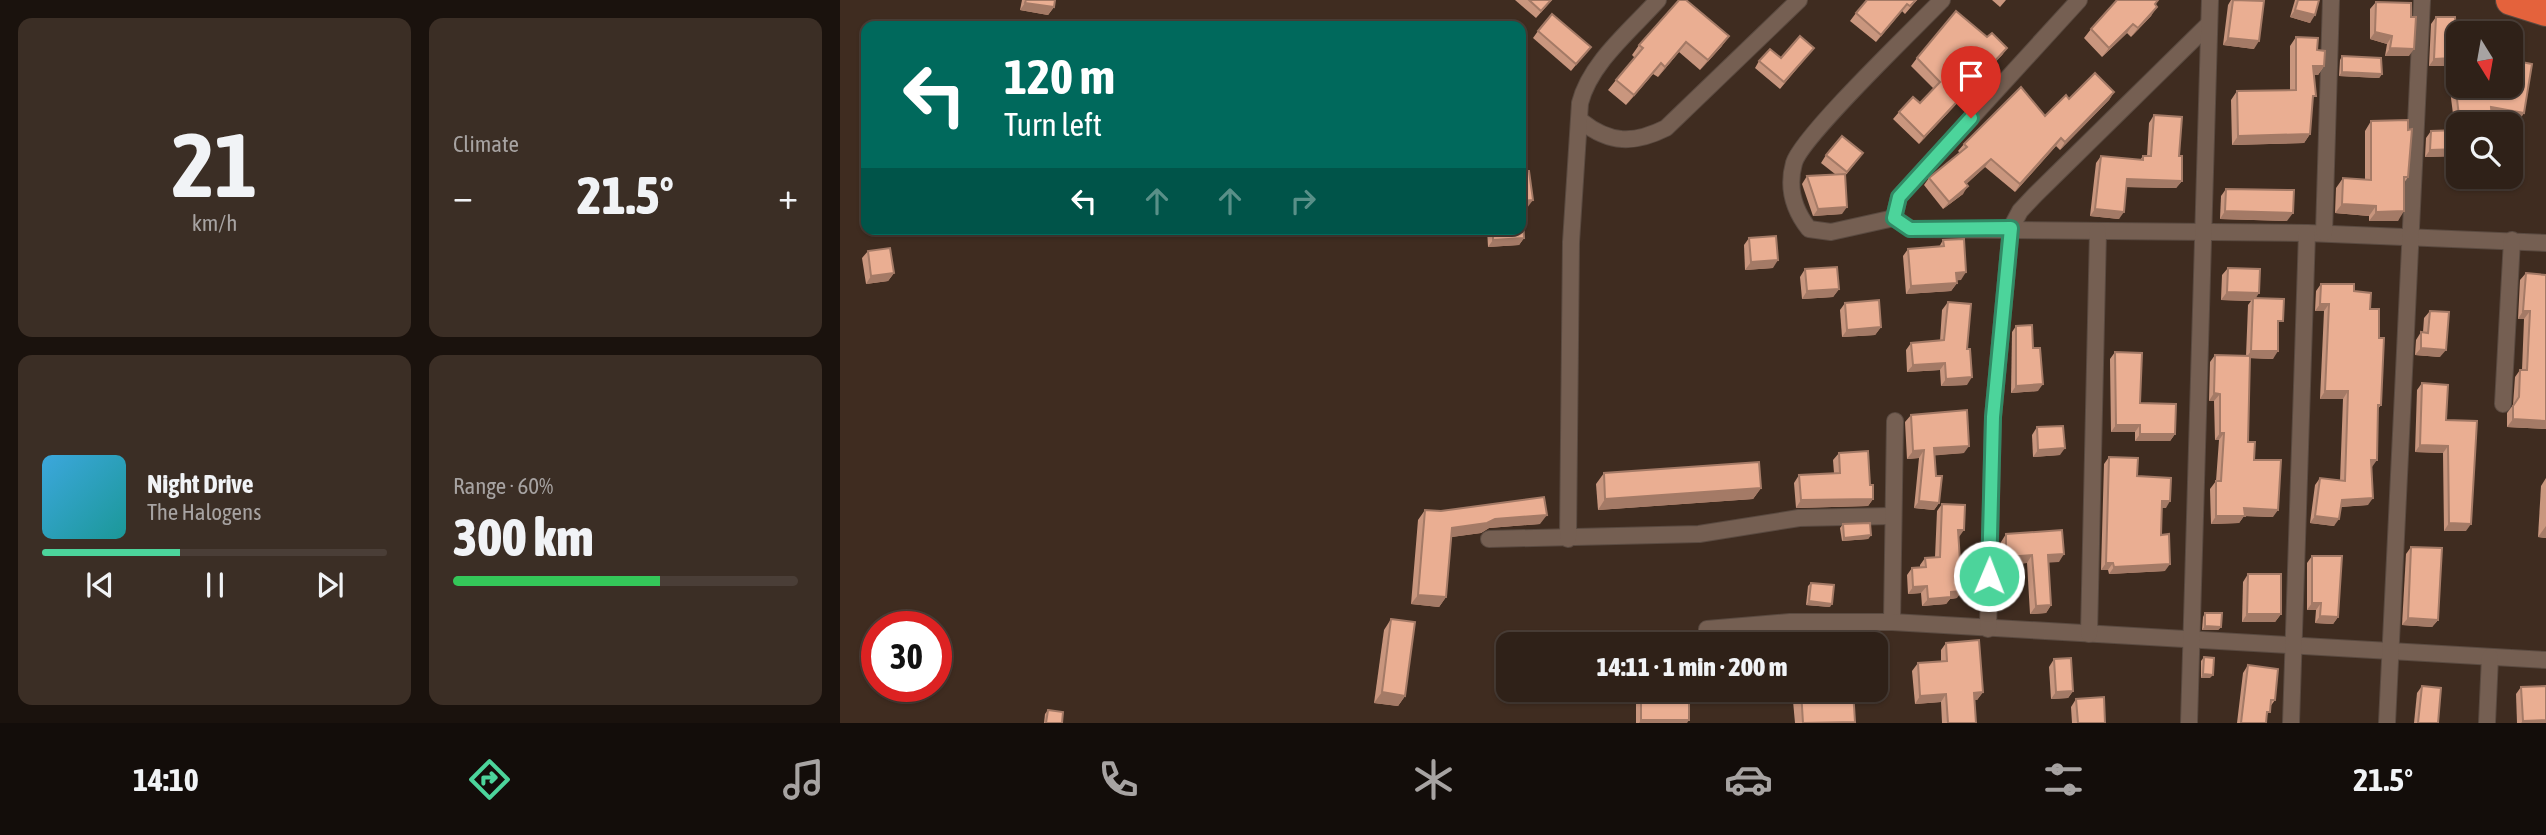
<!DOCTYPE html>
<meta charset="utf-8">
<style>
body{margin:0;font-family:"Asap Condensed",sans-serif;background:#3b2e25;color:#f1f3f6;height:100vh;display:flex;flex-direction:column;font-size:26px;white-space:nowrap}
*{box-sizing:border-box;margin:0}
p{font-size:23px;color:#a7a3a2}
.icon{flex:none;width:38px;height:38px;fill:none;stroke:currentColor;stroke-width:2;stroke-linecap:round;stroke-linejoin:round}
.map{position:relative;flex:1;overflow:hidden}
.sheet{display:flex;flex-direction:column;gap:18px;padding:18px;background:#1a120d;width:840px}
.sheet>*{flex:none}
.top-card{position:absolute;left:21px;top:21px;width:665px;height:214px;border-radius:14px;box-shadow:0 2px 5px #0004,0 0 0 2px #4a3e37;background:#00695c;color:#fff;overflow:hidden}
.needle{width:46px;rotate:169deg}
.tools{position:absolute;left:1606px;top:21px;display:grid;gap:14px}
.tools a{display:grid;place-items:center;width:77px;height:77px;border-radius:14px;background:#2f2118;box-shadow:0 2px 5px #0004,0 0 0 2px #4a3e37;font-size:35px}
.speed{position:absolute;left:21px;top:611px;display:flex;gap:14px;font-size:35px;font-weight:700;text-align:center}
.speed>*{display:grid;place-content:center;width:91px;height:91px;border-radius:50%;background:#2f2118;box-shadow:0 2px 5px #0004,0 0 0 2px #4a3e37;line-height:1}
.speed .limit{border:10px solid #d22;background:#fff;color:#111}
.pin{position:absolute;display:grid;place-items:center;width:60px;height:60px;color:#fff;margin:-72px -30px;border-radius:50% 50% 50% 0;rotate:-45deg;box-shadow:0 0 7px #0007}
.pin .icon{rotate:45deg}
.me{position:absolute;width:77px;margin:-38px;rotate:1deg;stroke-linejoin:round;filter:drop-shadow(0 0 5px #0008)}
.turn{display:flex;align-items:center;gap:24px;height:147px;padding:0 28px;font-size:32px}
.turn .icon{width:91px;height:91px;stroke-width:2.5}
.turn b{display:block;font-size:49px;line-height:60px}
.lanes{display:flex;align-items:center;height:66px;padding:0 28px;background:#0003;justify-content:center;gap:35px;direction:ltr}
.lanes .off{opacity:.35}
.big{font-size:52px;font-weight:800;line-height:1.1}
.sheet .card{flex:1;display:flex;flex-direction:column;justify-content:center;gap:10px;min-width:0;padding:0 24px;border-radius:14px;background:#3b2e25}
.sheet .dial{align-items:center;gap:0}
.dial b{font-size:91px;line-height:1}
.song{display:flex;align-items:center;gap:21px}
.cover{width:84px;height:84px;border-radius:10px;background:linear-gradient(135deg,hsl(200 70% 55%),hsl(180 70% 35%))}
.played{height:7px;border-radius:4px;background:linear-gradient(90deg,#4cd49b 40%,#4a3e37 40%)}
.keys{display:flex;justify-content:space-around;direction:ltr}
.heat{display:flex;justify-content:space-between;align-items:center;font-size:38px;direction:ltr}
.charge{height:10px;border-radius:5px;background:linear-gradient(90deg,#34c759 60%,#4a3e37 0)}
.sheet .tiles{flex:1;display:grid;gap:18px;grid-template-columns:repeat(2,1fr)}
.trip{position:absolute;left:656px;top:632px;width:392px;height:70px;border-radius:14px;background:#2f2118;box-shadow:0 2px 5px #0004,0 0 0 2px #4a3e37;font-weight:800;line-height:70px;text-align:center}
.tabs{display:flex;height:112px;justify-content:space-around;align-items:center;background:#130d0a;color:#a7a3a2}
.tabs .icon{width:49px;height:49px}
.tabs .active{color:#4cd49b}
.tabs b{font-size:32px;color:#f1f3f6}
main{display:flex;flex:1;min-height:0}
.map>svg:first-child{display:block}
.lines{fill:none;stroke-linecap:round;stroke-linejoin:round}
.street-casing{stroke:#5a4a40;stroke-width:18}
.highway-casing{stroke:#5a4a40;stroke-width:32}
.street{stroke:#755f52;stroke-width:16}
.highway{stroke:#e4623c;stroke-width:30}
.wall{fill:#c9967e}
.shaded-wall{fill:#a47a66}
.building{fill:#eaae92;stroke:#a47a66;stroke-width:2}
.route-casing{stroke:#318a65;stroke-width:18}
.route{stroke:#4cd49b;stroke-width:12}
</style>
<main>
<section class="sheet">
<div class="tiles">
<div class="card dial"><b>21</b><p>km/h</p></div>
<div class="card"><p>Climate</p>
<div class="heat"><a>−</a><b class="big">21.5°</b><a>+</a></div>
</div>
<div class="card">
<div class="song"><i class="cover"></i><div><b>Night Drive</b><p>The Halogens</p></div></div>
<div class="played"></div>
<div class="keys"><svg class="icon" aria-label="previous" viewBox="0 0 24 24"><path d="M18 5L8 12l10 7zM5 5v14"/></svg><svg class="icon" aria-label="pause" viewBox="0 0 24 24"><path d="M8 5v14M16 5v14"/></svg><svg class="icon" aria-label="next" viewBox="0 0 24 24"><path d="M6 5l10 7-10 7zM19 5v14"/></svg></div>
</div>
<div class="card"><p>Range · 60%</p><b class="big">300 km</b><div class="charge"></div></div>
</div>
</section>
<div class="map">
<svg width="1706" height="723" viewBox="0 0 1706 723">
<rect width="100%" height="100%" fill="#3f2c20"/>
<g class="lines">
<g class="street-casing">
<g id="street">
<path d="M1239,0L1059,197L1054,218L1071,229L1467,233L1706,243"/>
<path d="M741,121C770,144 794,144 826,128L959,0"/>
<path d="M1054,218L991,232L969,229C954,210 947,188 954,163C961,137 1076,27 1102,0"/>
<path d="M1484,233L1491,0"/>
<path d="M1663,404L1672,240"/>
<path d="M649,539L859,534L959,518L1051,516"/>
<path d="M728,539L731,242L740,103C750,63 791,30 818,0"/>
<path d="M1052,622L1055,421"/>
<path d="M867,629L950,622H1052L1706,660"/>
<path d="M1148,629L1153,417L1171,228L1180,211L1195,195L1369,24"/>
<path d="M1249,634L1258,231"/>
<path d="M1349,723L1370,0"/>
<path d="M1451,723L1467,233"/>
<path d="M1547,723L1582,0"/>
<path d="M1647,723L1650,657"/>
</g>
</g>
<g class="highway-casing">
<path id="highway" d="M1671,0L1706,11"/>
</g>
<use href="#street" class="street"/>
<use href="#highway" class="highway"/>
</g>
<g class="wall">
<path d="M182,0H215L214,7L208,15L180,10Z"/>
<path d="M675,0H712L696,18Z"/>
<path d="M1077,0L1065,14L1062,11L1036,42L1010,21L1016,13Z"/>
<path d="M1152,0H1166L1160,7Z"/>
<path d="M1391,0H1413L1414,49L1383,45L1388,5Z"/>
<path d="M1455,0H1479L1470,23L1450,17Z"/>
<path d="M1536,2L1571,17L1569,56H1545L1547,44L1530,39V9Z"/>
<path d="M1316,5L1311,16L1291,37L1287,33L1262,57L1244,38L1251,29Z"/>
<path d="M1596,17L1619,33L1684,113L1679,120L1652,115V120L1650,124H1619V167L1618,156L1585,157L1586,138L1591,131L1615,130L1607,66H1589L1591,24Z"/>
<path d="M698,31L751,47L731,71L693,38Z"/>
<path d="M889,36L881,47L860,70L839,52L818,77L813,74L786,105L768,90L776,80L795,58L792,55L799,45Z"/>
<path d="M1147,37L1167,48L1162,55L1079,144L1053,119L1059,112L1080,103L1094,89L1071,66L1077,58Z"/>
<path d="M1456,37L1477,50L1484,66L1478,75H1474L1470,134L1464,143L1392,145L1391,100L1397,91L1450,90V46Z"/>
<path d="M974,48L940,89L915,68L919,61L941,58Z"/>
<path d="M1502,56L1542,74L1539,78L1499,76L1500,60Z"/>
<path d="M1274,92L1269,100L1220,150L1216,146L1175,192L1145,167L1126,184L1123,194L1103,209L1084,185L1089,178L1120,153L1118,151L1124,144L1205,116L1229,99Z"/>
<path d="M1314,115L1342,181L1336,188L1287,187L1279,219L1250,216L1256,163L1261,156L1300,160L1303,156H1307L1309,123Z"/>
<path d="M1531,121L1568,177L1564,183L1558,221H1529V216L1495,213L1496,188L1503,178L1525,180V131Z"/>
<path d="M1023,153L1005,176L1002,214L973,216L962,184L967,176L995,174L981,163L986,155Z"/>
<path d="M681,171L687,208H683L684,238L679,245L648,247L647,229H681Z"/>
<path d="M1386,189L1447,221L1380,219L1381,196Z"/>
<path d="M909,238L933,268L905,270L904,245Z"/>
<path d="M1103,240L1121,280H1116L1117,283L1111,291L1066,294L1063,256L1068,249L1099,247Z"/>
<path d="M28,251L54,273L48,281L26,284L22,258Z"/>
<path d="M1388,268L1416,298L1438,328L1433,359L1410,358L1408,442L1433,517L1404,516L1399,523L1371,524L1370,489L1376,481L1379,440H1375L1374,401H1369L1370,362L1375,355L1406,356L1408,305L1411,301L1381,300L1382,275Z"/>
<path d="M965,269L999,289L993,297L962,299L960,277Z"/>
<path d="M1686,273L1706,275V429L1667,427V413L1673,405L1675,377L1680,370H1682L1684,319H1678L1680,280Z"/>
<path d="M1481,284L1514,291L1530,309L1541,405L1537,410L1528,505L1501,507L1494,526L1470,523L1475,485L1480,478L1500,481L1503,399H1480L1484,311H1475L1476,291Z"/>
<path d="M1108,302L1127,349V385L1101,386L1100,370L1067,372L1066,350L1071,343L1100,341L1102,310Z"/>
<path d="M1005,303L1041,327L1035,335L1002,337L1000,310Z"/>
<path d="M1590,311L1600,357L1575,355L1576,340L1581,332H1583L1584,318Z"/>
<path d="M1176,326L1193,348L1198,391L1171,393L1172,332Z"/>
<path d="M1275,352L1300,403L1335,434L1330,441H1295V432H1271L1270,359Z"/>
<path d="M1582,383L1606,420L1626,531H1604L1603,453L1575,452L1577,390Z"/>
<path d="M1071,415L1124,453L1094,455L1099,503L1094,510L1074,508L1079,458L1067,459L1065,422Z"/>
<path d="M1197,427L1220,455L1193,457L1192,435Z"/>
<path d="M999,453L1030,485L1033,499L1028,506L956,508L954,483L959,475L994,473L993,460Z"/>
<path d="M1269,457L1297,476L1326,508H1322L1321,535L1325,571L1269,574L1268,570H1261L1264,464Z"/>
<path d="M764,473L921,488L913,499L758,510L756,484Z"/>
<path d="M1706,478V538L1698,537L1701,486Z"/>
<path d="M1102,504L1119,537L1117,598L1110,599L1106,604L1082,606L1081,593L1068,594L1067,575L1072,568L1080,567V565L1085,558L1095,557L1097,511Z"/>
<path d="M585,510L700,524L649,528L641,533L611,537L606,597L599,607L571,604L578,520Z"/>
<path d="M1003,524L1031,535L1028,539L1002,541L1000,528Z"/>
<path d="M1166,534L1219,562H1208L1211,605L1206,613L1190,614L1187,563L1161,565V542Z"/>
<path d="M1571,547L1598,620L1592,627L1562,625L1566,554Z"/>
<path d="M1472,556L1498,617L1493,624L1475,623L1476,610H1467V563Z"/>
<path d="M1408,574L1441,614L1435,622H1402L1403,582Z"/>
<path d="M971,583L990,607L966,605L968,586Z"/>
<path d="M1365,613L1381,627L1378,630H1362L1363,617Z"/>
<path d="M551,619L565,696L558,706L534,703L544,630Z"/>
<path d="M1106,643L1143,692L1137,700H1134L1136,723H1102L1101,702L1075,704L1072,671L1078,663L1101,662V650Z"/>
<path d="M1364,657L1370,678H1361V661Z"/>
<path d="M1214,659L1233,691L1228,698L1211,699L1209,667Z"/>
<path d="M1408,665L1435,700L1430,707L1426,718V723H1397L1403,673Z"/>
<path d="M1582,686L1598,723H1574L1577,693Z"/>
<path d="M1681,687L1706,723H1677L1676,694Z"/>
<path d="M798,690H849L847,723H796V692Z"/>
<path d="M961,690L1014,723H955L953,701Z"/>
<path d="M1236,699L1265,723H1232L1231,707Z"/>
<path d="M208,710L222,723H204L205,714Z"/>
</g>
<g class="shaded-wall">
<path d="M185,3L214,7L208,15L180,10Z"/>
<path d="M1067,4L1062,11L1036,42L1041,35Z"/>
<path d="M1317,7L1311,16L1291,37L1298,28Z"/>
<path d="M1455,10L1475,15L1470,23L1450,17Z"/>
<path d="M1293,24L1287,33L1262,57L1269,48Z"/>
<path d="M1535,32L1552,36L1547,44L1530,39Z"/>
<path d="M889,36L881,47L860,70L868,60Z"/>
<path d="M1388,38L1419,41L1414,49L1383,45Z"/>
<path d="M846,42L839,52L818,77L825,67Z"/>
<path d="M1167,48L1162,55L1079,144L1084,137Z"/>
<path d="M1550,48L1574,49L1569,56H1545Z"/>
<path d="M1612,58L1607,66H1589L1594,59Z"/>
<path d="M821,63L813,74L786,105L794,95Z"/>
<path d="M1473,66H1484L1478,75H1467Z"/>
<path d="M1502,72L1542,74L1539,78L1499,76Z"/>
<path d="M1274,92L1269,100L1220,150L1225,142Z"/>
<path d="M1651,107L1684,113L1679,120L1646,114Z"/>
<path d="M1470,134L1464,143L1392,145L1398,136Z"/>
<path d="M1221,138L1216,146L1175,192L1180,184Z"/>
<path d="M1619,149L1618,156L1585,157L1590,150Z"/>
<path d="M1151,159L1145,167L1120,190L1125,182Z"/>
<path d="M1287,179L1342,181L1336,188L1282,187Z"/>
<path d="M1128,186L1123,194L1103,209L1109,202Z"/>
<path d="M693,200L687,208H681L682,201Z"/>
<path d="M1502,204L1536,206L1529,216L1495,213Z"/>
<path d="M1007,207L1002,214L973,216L978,209Z"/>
<path d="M1255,209L1284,212L1279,219L1250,216Z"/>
<path d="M1385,211L1453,213L1447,221L1380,219Z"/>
<path d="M1564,211L1558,221H1529L1536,212Z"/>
<path d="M684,238L679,245L648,247L653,240Z"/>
<path d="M938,260L933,268L905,270L911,262Z"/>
<path d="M1126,272L1121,280L1111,281L1116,273Z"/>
<path d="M54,273L48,281L26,284L31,276Z"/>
<path d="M1117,283L1111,291L1066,294L1071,286Z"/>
<path d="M999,289L993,297L962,299L967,291Z"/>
<path d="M1387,292L1419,293L1414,301L1413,298L1411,301L1381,300Z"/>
<path d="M1480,304H1489L1484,311H1475Z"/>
<path d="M1683,311H1690L1684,319H1678Z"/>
<path d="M1041,327L1035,335L1002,337L1007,330Z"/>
<path d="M1581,348L1606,350L1600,357L1575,355Z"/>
<path d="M1411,351H1438L1433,359L1406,358Z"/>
<path d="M1105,363L1100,370L1067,372L1073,365Z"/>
<path d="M1132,377L1127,385L1101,386L1106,379Z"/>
<path d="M1203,384L1198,391L1171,393L1176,386Z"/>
<path d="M1485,391H1508L1503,399H1480Z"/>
<path d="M1374,393L1380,394L1374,401H1369Z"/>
<path d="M1673,419L1706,421V429L1667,427Z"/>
<path d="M1276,425H1300L1295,432H1271Z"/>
<path d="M1380,433H1384L1379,440H1375Z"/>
<path d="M1300,434H1335L1330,441H1295Z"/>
<path d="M1580,445L1608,446L1603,453L1575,452Z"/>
<path d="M1129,446L1124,453L1089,456L1094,448Z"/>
<path d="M1225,448L1220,455L1193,457L1198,450Z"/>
<path d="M1084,450L1079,458L1067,459L1073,451Z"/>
<path d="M1531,460H1537L1532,467H1526Z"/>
<path d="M921,488L913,499L758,510L765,499Z"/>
<path d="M1533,498L1528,505L1497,507L1502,500Z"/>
<path d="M1033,499L1028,506L956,508L961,500Z"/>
<path d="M1079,501L1099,503L1094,510L1074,508Z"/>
<path d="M1322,501H1330L1326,508H1317Z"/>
<path d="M1404,508L1438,510L1433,517L1404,516L1399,523L1371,524L1376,516Z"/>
<path d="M707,515L700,524L649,528L641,533L605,538L612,528L655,519Z"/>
<path d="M1475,516L1499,519L1494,526L1470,523Z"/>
<path d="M1609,523L1631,524L1626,531H1604Z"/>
<path d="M1706,526V538L1698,537Z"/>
<path d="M1118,530H1124L1119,537Z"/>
<path d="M1031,535L1028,539L1002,541L1004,538Z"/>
<path d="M1224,554L1219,562L1203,563L1208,555Z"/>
<path d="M1192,555L1187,563L1161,565L1166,557Z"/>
<path d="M1266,563H1273L1268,570H1261Z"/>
<path d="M1330,564L1325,571L1269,574L1274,567Z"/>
<path d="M1087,586L1081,593L1068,594L1073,587Z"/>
<path d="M1122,591L1117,598L1110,599L1106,604L1082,606L1088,599L1111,592Z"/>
<path d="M578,595L606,597L599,607L571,604Z"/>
<path d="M969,601L992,604L990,607L966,605Z"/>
<path d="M1472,603H1481L1476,610H1467Z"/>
<path d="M1211,605L1206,613L1190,614L1196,606Z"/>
<path d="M1407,614H1441L1435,622H1402Z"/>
<path d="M1480,616L1498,617L1493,624L1475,623Z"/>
<path d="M1568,618L1598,620L1592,627L1562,625Z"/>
<path d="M1365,626L1381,627L1378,630H1362Z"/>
<path d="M1363,674L1373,675L1370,678H1361Z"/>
<path d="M1233,691L1228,698L1211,699L1216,692Z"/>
<path d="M542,692L565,696L558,706L534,703Z"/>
<path d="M1143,692L1137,700H1128L1134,693Z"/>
<path d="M1106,694L1101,702L1075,704L1080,696Z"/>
<path d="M801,720H849L847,723H799Z"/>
<path d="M1706,720V723H1681L1683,721Z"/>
</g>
<g class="building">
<path d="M186,0H215L214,7L185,3Z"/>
<path d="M689,0H711L701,11Z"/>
<path d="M839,0H846L889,36L868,60L846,42L825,67L821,63L794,95L776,80L803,48L799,45Z"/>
<path d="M1027,0H1076L1070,6L1067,4L1041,35L1016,13Z"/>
<path d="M1277,0H1318L1315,4L1317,7L1298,28L1293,24L1269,48L1251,29Z"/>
<path d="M1393,0L1424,1L1419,41L1388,38Z"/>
<path d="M1458,0H1479L1475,15L1455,10Z"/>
<path d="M1536,2L1571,3V17H1576L1574,49L1550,48L1552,36L1535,32Z"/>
<path d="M1116,11L1147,37L1152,33L1167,48L1084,137L1059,112L1073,97L1080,103L1100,82L1077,58Z"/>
<path d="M712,14L751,47L736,64L698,31Z"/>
<path d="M1596,17H1615L1616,31H1650V33H1619V86H1671V60L1692,64L1684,113L1651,107L1652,120L1648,121V124H1620L1612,58L1594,59Z"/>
<path d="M960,36L974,48L944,82L919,61L930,49L941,58Z"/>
<path d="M1456,37L1478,38L1477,50L1485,51L1484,66H1473L1476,96H1473L1470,134L1398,136L1397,91L1456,90Z"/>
<path d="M1502,56L1541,58L1542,74L1502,72Z"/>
<path d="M1255,73L1274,92L1225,142L1221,138L1180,184L1151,159L1125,182L1128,186L1109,202L1089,178L1127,147L1124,144L1181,87L1205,116L1226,95L1229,99Z"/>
<path d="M1314,115L1342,117L1339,156H1342V181L1287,179L1284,212L1255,209L1261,156L1303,160V156H1311Z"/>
<path d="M1568,120V130L1572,129L1568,177H1564V211L1536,212V206L1502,204L1503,178L1531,180V121Z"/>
<path d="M1619,130V149L1590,150L1591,131Z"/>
<path d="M1002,136L1023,153L1007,172L986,155Z"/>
<path d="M681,171H689L693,200L682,201L684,238L653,240V229H681Z"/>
<path d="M1005,174L1007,207L978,209L967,176Z"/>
<path d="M1386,189L1454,190L1453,213L1385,211Z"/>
<path d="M936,236L938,260L911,262L909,238Z"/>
<path d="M1124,239L1126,272L1116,273L1117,283L1071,286L1068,249L1104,246L1103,240Z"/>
<path d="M50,248L54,273L31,276L28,251Z"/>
<path d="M997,267L999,289L967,291L965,269Z"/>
<path d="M1388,268L1420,269L1419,293L1387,292Z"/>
<path d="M1686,273L1706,275V421L1673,419V406L1679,397L1680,370H1687L1690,311H1683Z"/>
<path d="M1481,284H1514V291L1531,293L1530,309H1539V338H1544L1541,405H1538L1537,460H1531L1533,498L1502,500L1499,519L1475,516L1480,478L1505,481L1508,391H1485L1489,304H1480Z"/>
<path d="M1413,298L1444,299L1443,321H1438V351H1411Z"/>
<path d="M1039,300L1041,327L1007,330L1005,303Z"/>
<path d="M1108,302L1131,304L1127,349H1130L1132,377L1106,379L1105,363L1073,365L1071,343L1104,340Z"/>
<path d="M1590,311L1609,312L1606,350L1581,348V332L1588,333Z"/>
<path d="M1192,325L1193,348H1200L1203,384L1176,386V326Z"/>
<path d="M1275,352L1302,353L1300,403L1336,404L1335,434H1300V425H1276Z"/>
<path d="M1375,355L1410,356L1408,442H1415L1414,460H1441L1438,510L1404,508L1405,516H1376V481H1381L1384,433H1380V394L1374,393Z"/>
<path d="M1582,383L1608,385L1606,420L1637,421L1631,524L1609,523L1608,446L1580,445Z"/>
<path d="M1127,410L1129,446L1094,448L1096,476H1102L1099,503L1079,501L1084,450L1073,451L1071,415Z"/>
<path d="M1223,426L1225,448L1198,450L1197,427Z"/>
<path d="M1028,451L1030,485H1033V499L961,500L959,475L1000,473L999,453Z"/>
<path d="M1269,457L1298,458L1297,476L1331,478L1330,501H1322L1321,535L1329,534L1330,564L1274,567L1273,563H1266Z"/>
<path d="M919,462L921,488L765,499L764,473Z"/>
<path d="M704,497L707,515L655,519L647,523L612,528L606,597L578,595L585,510L601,511Z"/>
<path d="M1102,504L1125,505L1124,530H1118L1122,591L1111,592V597L1088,599L1087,586L1073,587L1072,568L1086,567L1085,558L1100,557Z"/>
<path d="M1030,523L1031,535L1004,538L1003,524Z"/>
<path d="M1222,530L1224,554L1208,555L1211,605L1196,606L1192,555L1166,557V534Z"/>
<path d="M1571,547L1602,548L1598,620L1568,618Z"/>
<path d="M1472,556H1502L1498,617L1480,616L1481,603H1472Z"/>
<path d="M1408,574H1441V614H1407Z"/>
<path d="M971,583L994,585L992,604L969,601Z"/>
<path d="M1365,613H1382L1381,627L1365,626Z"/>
<path d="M551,619L575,622L565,696L542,692Z"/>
<path d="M1139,640L1143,692L1134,693L1136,723H1108L1106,694L1080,696L1078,663L1107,661L1106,643Z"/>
<path d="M997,641V644H976V642Z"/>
<path d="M1364,657L1374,658L1373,675L1363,674Z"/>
<path d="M1231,658L1233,691L1216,692L1214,659Z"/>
<path d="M1408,665L1438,669L1435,700H1431L1430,712H1427L1426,723H1401Z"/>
<path d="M1582,686L1601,688L1598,723H1578Z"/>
<path d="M1706,686V720L1683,721L1681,687Z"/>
<rect x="801" y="690" width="48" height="30"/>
<path d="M961,690H1013L1015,722L963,723Z"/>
<path d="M1264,697L1265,723H1238L1236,699Z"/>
<path d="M208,710L223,712L222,723H206Z"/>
</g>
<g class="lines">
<g class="route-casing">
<path id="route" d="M1131,118L1059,197L1054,218L1070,229L1171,228L1153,417L1149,576"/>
</g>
<use href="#route" class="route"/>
</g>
</svg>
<div class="tools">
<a><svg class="needle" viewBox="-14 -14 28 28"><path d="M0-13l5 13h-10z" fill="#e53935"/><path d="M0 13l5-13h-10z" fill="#a7a3a2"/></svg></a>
<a><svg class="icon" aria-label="search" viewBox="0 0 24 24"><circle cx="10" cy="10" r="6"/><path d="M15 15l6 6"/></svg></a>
</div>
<div class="speed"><div class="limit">30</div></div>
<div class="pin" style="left:1131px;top:118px;background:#d93025"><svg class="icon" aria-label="arrive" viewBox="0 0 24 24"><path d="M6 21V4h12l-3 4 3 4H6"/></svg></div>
<svg class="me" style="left:1149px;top:576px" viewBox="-20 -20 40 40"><circle r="17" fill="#4cd49b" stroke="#fff" stroke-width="3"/><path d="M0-11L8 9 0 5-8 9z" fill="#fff"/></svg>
<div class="trip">14:11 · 1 min · 200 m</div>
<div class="top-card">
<div class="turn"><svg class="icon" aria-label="left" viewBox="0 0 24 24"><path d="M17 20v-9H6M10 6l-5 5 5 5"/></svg><div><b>120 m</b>Turn left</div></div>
<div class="lanes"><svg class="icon" aria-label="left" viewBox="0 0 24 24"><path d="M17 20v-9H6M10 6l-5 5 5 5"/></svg><svg class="icon off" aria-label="ahead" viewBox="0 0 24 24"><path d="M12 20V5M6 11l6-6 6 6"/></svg><svg class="icon off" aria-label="ahead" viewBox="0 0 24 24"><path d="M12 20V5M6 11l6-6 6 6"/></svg><svg class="icon off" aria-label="right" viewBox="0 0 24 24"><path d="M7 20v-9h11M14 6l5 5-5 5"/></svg></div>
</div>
</div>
</main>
<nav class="tabs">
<b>14:10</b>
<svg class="icon active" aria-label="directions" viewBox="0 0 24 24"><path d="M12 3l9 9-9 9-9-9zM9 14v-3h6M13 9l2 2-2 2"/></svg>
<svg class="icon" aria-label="music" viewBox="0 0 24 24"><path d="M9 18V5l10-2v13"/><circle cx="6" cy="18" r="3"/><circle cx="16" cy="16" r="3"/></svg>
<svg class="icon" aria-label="phone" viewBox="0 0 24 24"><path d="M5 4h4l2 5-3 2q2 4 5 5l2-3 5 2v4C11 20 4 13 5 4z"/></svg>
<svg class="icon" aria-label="climate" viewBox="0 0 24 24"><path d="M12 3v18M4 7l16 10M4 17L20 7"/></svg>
<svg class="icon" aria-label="car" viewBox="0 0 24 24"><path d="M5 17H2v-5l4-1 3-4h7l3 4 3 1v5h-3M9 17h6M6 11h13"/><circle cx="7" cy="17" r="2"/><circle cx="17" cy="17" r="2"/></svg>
<svg class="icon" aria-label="filters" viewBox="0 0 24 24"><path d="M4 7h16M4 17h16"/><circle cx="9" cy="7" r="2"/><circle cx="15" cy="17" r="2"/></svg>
<b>21.5°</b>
</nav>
